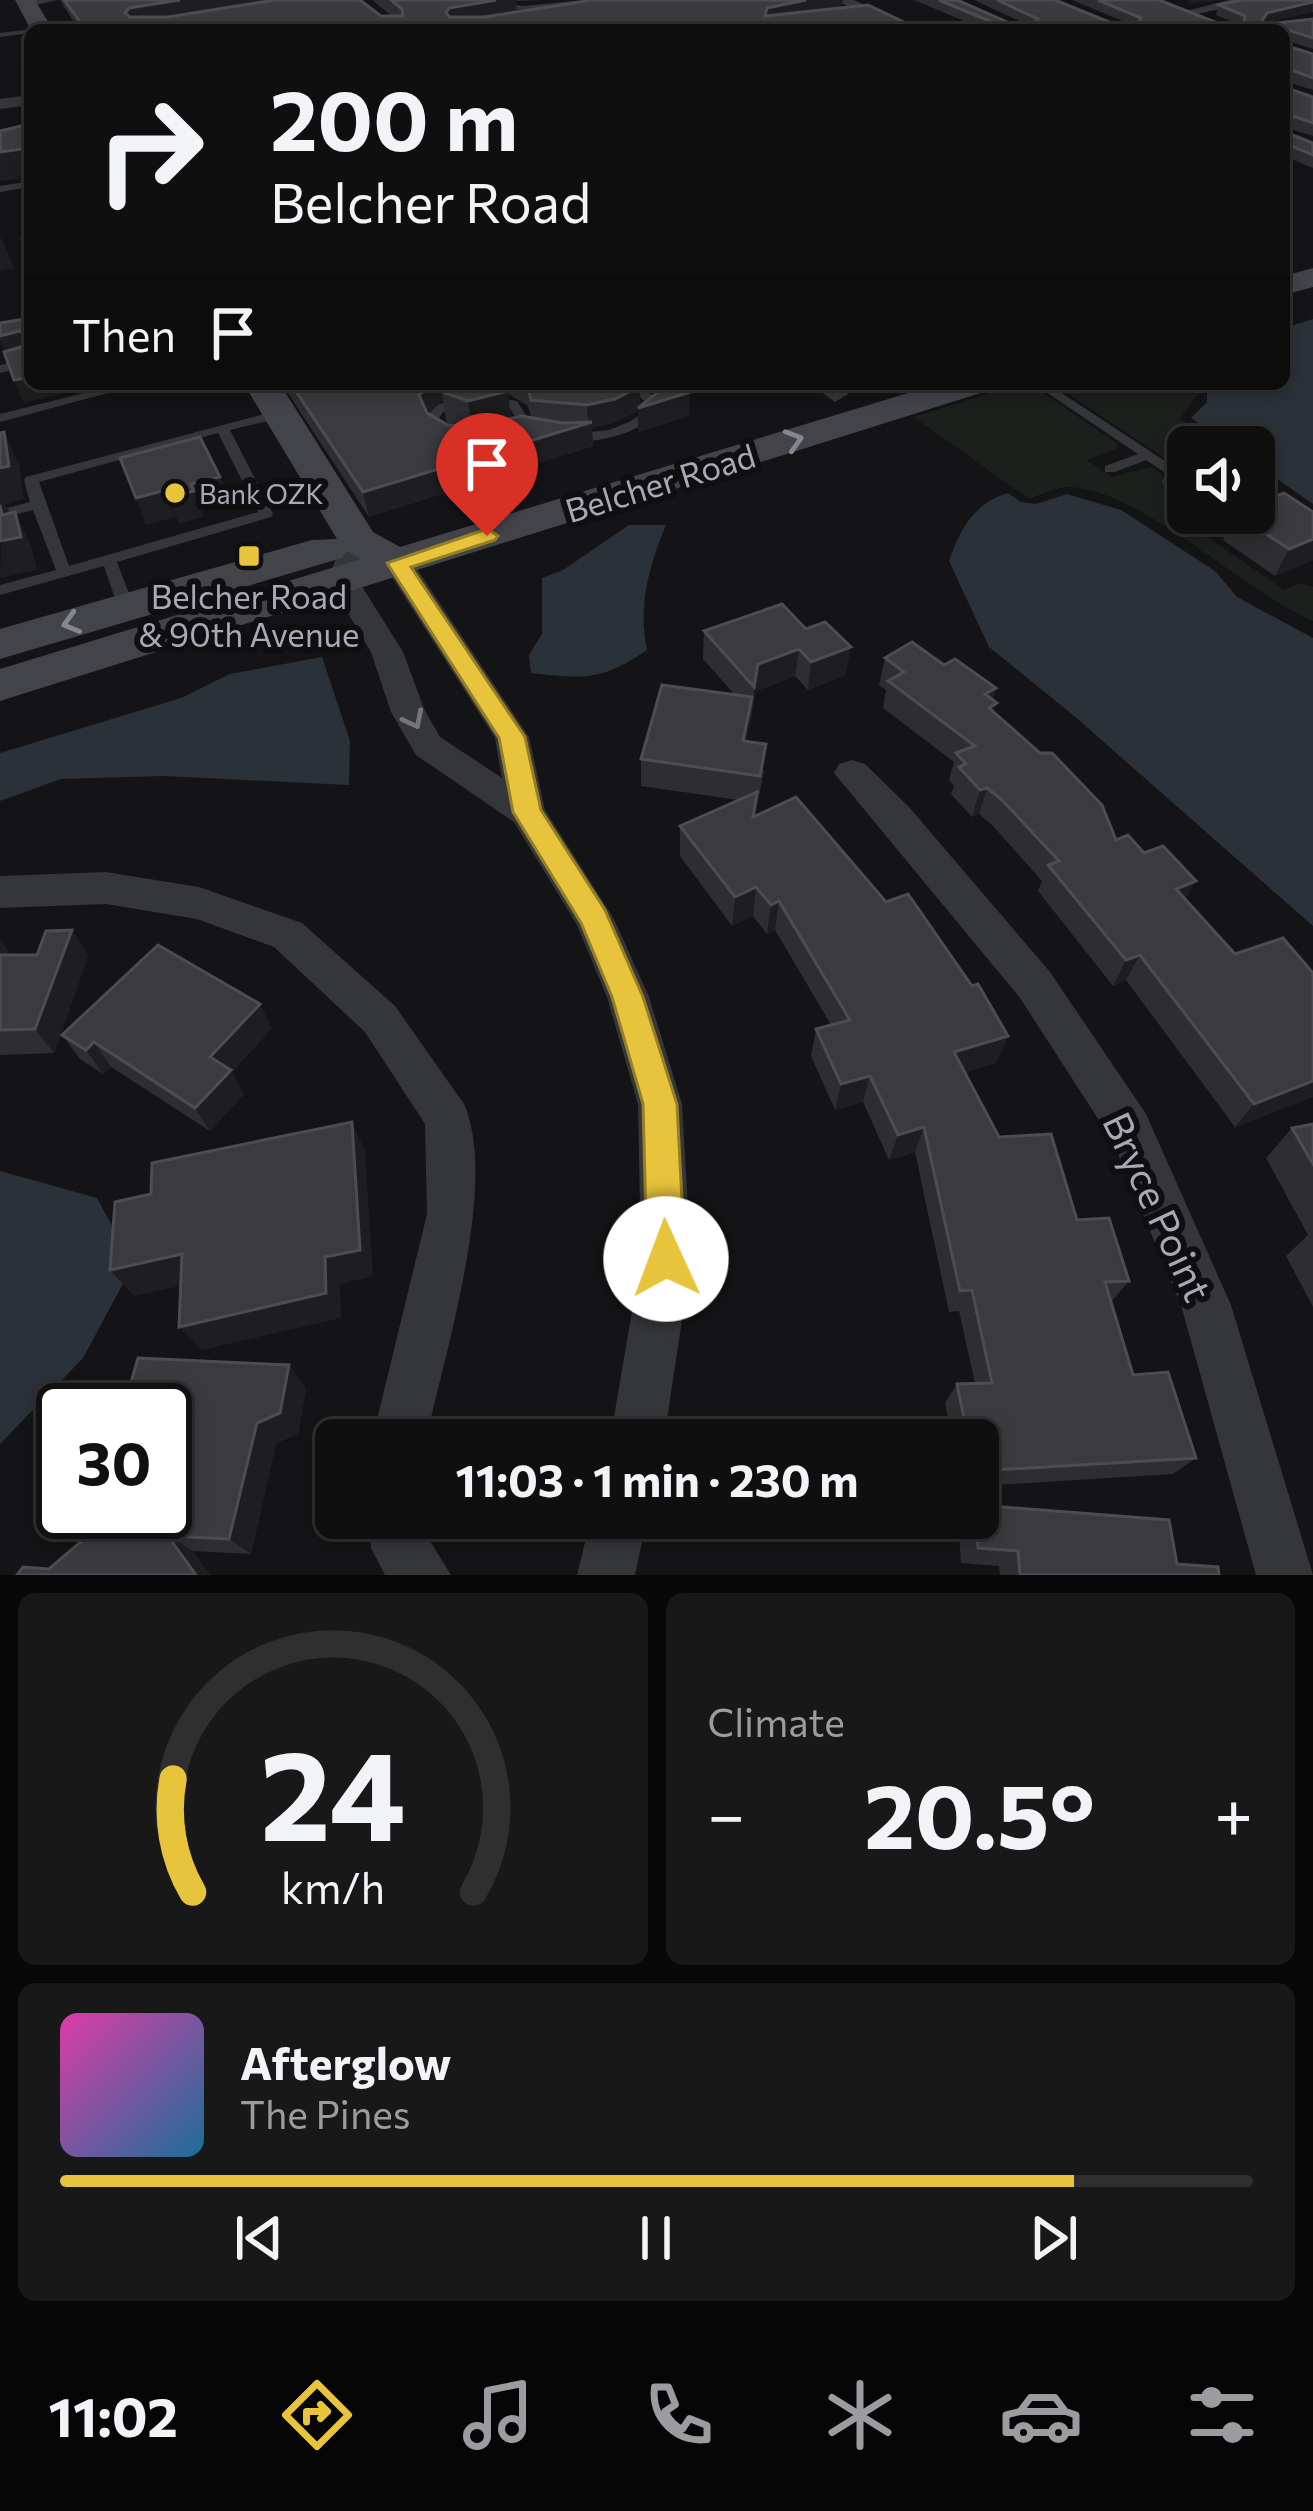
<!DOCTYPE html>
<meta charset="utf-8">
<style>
body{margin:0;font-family:Commissioner,sans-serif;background:#181819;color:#f1f3f6;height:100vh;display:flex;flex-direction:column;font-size:45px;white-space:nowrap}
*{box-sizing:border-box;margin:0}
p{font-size:39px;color:#9b9c9f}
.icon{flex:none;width:66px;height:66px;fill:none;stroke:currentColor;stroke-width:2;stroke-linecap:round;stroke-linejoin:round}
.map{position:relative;height:1575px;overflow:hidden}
.sheet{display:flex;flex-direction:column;gap:18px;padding:18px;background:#080809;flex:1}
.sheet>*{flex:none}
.top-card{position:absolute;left:24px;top:24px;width:1266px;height:366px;border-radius:18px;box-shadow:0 6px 18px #0003,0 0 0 3px #2f2f30;background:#0f0f10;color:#f1f3f6;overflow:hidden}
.buttons{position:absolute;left:1167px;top:426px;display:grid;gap:24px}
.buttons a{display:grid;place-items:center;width:108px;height:108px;border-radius:18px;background:#0f0f10;box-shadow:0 6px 18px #0003,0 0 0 3px #2f2f30;font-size:60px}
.speed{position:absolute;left:36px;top:1383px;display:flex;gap:24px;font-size:60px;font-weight:700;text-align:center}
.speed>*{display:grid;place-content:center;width:156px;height:156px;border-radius:50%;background:#0f0f10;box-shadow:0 6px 18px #0003,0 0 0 3px #2f2f30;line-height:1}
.speed .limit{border:6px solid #111;border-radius:18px;background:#fff;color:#111}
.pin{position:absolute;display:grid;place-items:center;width:102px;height:102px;color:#fff;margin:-123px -51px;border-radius:50% 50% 50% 0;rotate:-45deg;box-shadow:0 0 12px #0007}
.pin .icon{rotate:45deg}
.me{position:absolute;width:132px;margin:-66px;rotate:358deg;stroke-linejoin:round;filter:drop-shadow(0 0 9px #0008)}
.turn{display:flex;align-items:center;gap:42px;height:252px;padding:0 48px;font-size:54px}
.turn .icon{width:156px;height:156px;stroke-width:2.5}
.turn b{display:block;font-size:84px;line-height:102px}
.then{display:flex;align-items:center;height:114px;padding:0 48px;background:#0003;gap:24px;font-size:45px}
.big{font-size:90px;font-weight:700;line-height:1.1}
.sheet .card{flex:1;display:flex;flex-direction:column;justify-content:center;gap:18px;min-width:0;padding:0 42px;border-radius:18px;background:#181819}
.sheet .dial{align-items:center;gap:0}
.dial svg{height:312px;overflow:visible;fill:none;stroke:#2f2f30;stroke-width:7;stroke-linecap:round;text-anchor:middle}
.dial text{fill:#f1f3f6;stroke:none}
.song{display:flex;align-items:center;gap:36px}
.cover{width:144px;height:144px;border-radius:18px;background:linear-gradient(135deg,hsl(320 70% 55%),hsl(200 70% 35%))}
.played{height:12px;border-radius:6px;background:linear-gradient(90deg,#e7c43b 85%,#2f2f30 85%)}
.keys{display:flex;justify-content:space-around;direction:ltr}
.heat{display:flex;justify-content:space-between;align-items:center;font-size:66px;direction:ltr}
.sheet .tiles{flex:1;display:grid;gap:18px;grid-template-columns:1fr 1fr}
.card:last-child{grid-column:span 2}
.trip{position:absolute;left:315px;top:1419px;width:684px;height:120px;border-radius:18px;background:#0f0f10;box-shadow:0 6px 18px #0003,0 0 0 3px #2f2f30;font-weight:700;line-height:120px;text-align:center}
.tabs{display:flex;height:192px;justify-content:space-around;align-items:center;background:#060606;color:#9b9c9f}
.tabs .icon{width:84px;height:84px}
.tabs .current{color:#e7c43b}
.tabs b{font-size:54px;color:#f1f3f6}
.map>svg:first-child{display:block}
.green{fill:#1b201c}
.water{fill:#2b3139}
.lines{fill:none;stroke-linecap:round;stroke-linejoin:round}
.lane{fill:#35363a;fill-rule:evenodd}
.street{fill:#35363a;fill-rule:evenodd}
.secondary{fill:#43444a;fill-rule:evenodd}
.wall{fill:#2e2d31;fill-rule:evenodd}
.shaded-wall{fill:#1e1e20}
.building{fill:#3b3b3f;stroke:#4c4c52;stroke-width:3}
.oneway{stroke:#848690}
.oneway2{stroke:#74757e}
.route{fill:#e7c43b;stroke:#967f26;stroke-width:3}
.poi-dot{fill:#e7c43b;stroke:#0f0f11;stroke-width:4.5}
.labels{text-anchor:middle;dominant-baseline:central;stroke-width:12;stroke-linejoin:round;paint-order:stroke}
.far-poi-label{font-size:27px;fill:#a7a9b5;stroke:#0f0f11;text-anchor:start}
.street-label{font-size:33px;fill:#a7a9b5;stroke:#0f0f11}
.poi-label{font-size:33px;fill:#a7a9b5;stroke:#0f0f11}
.near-street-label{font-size:39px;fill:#a7a9b5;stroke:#0f0f11}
</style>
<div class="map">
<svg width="1313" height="1575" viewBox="0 0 1313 1575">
<rect width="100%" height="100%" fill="#141416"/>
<g class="green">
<path d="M1020,384H1030L1117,443L1118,448L1087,460L1112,477L1152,467L1161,473L1165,488L1182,496L1165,503L1166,508L1284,590L1301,583L1313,587V621C1246,593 1133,483 1065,487C1054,488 1040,495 1029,499L914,417Z"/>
<path d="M1053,384H1183L1200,392L1180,418L1212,447H1188V467H1178Z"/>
</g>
<g class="water">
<path d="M1313,319V504L1254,463V447H1232L1191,418L1207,402V384H1284V328Z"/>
<path d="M1008,493L1021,502L1036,504L1067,494L1121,510L1215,571L1237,597L1313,638V926L1073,715L989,647L949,561C960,529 974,503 1008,493Z"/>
<path d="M629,525H666C649,566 638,605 647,650C602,681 584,679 531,673L529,655L542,634V578L563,570Z"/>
<path d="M322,657L350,741L349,785L163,776L61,779L0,801V753L181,698L230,674Z"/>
<path d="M0,1171L97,1198L133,1265L83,1358L0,1444Z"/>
</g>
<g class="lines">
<g class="lane">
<path d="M446,0L524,6L584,0L524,10Z"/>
<path d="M33,29L30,33L0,37V33Z"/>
<path d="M30,181V187L0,192V186Z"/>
<path d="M30,226V254L25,251L20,237Z"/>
<path d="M30,358V366L0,373V365Z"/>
<path d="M120,384H141L0,422V414Z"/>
<path d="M626,384H639L655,398L656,416C630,436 596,444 563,441V435L609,430L629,422L645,412V402Z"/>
<path d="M1034,384H1048L1177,469L1188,467V475L1177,480L1188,488V498L1164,484L1162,481L1167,474L1146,460L1115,472H1105V466L1138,454Z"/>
<path d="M476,394L517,401L530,422L528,434H518V422L509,407L476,402L443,412L439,418L451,436L439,439L427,418L433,406Z"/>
<path d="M280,410L286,414L285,417L230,430L273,514L271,517L117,562L134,607L131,611H121L118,607L104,566L0,595V585L56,570L33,510L0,518V510L30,502L24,480L26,477ZM218,433L258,512L69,566L39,482Z"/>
</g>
<g class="street">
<path d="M22,0H57L27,7Z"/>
<path d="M835,0H854L915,30H896Z"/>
<path d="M1229,0H1258L1185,17L1178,13Z"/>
<path d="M30,95V105L0,109V99Z"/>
<path d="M810,384H838L848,394L835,402Z"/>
<path d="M358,531L373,540L358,580L403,652L425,711L440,737L502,778L495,738L383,563L387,557H409L529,737L545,810L614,919L649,997L682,1104L691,1259L664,1440H610L641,1259L638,1104L607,997L577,925L514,822L416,755L391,712L371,652L328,580L343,540Z"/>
<path d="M852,760L865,764L909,807L1050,972L1146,1114L1231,1305L1313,1575H1256L1181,1305L1113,1142L1020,998L834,773L839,764Z"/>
<path d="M106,872L199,887L302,923L395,1006L464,1104C499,1183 444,1355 426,1440H372L427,1214L425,1124L365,1032L274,947L197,919L106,904L0,908V876Z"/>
<path d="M369,1518H425L427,1536L451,1575H385L371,1548Z"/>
<path d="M591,1518H647L635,1575H577Z"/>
</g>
<g class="secondary">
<path d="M15,0H35L53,30H31Z"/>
<path d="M1313,268V287L1284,295V276Z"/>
<path d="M244,384H280L373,532L400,547L938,384H993L987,391L0,701V669L361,559L347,551L342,558L0,659V629L312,540L337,539Z"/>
</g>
</g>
<g class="wall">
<path d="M60,0H360L381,16H392L372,0H548L516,1L517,12L592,0H843L840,8L921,30H79Z"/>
<path d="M914,0H957L1012,24H1026L974,0H1055L1114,24H1130L1072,0H1159L1220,24H1238L1216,15L1219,5L1313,0V12L1264,23L1267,24L1313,19V49L1284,40V30H985Z"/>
<path d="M1284,45L1313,54V90L1284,81Z"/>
<path d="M1284,83V87L1313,97V136L1284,127L1285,132L1313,143V168L1284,156Z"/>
<path d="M282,384H639L640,406L656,393L645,384H681L689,416L638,432V411L616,422L592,428L593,446L369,517ZM508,394L528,406L531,417L511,418ZM443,400L446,420L449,425L428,414Z"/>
<path d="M1313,512V560L1275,576L1223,540L1234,513Z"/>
<path d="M806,629L846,675L808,690L795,676L756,691L746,742L764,771L755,816L886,902L1008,1036L996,1063L965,1072L999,1137L1077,1220L1129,1281L1111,1302L1133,1375L1196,1458L1173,1474L978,1486V1440H923L930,1429L950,1428L945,1403L957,1384L975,1383L959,1311L949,1312L915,1152L889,1160L863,1102L835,1110L811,1056L816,1029L831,1025L775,930L767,934L753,916L732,926L680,856V826L739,800L641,786V759L735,695L703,659L704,631Z"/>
<path d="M885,658L944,665L996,688L993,700L994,713L1116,840L1185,900L1235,954L1313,973V1097L1235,1127L1126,980L1113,986L1038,891L1042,881L993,826L979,814L972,817L951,794L954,786L949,780L954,762L883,708L886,690L879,685Z"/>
<path d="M72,930L88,956L54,1053L0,1055V940L11,955H37Z"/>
<path d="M272,1028L232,1072L244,1094L210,1131L111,1067L103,1074L80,1059L62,1035Z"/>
<path d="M1313,1124V1307L1286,1256L1308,1235L1266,1158L1292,1128Z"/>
<path d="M306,1388L298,1434L276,1443L251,1554L193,1551L210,1575H17L49,1569Z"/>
<path d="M961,1518H978L1219,1575H1000L999,1566L961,1563L958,1522Z"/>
</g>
<g class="shaded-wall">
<path d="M180,0H287L130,30L125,13L129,8Z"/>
<path d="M496,0H516L517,14L451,26L446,13L449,8Z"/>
<path d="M806,0H843L839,10L765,16L767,8Z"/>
<path d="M1189,0H1222L1188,4Z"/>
<path d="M1313,2L1312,12L1264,23L1262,21L1267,13Z"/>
<path d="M30,148V178L0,181V152Z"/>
<path d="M0,239H2L14,268L0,271Z"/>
<path d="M20,331L29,354L8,359L0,341V336Z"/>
<path d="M30,377V384H88L89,387L24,403L14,380Z"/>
<path d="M431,384H447L441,386L443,400L423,419L419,395Z"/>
<path d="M640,386V407L690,392L689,416L638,432V411L616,422L592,428L593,446L369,517L363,492L588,423L587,405Z"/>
<path d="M508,391L511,425L473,435L468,401Z"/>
<path d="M4,432L19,464L24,499L5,504L13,520L15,512L31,545L37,570L0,578L2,515L0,505V468Z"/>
<path d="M220,477L228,503L201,511L203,517L179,524L169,497L191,484Z"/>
<path d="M166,490L176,517L146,525L136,498Z"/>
<path d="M1313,539V560L1275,576L1289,549Z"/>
<path d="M851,647L846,675L808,690L811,662Z"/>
<path d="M799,649L795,676L756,691L751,714L758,664Z"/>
<path d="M996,688L990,707L997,703L989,730L985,694Z"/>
<path d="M752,697L749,725L741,768L743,741Z"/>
<path d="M987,788L979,814L972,817L980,790Z"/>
<path d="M1196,881L1181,907L1176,889Z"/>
<path d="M756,887L753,916L732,926L735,897Z"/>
<path d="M779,901L775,930L767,934L771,905Z"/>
<path d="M72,930L88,956L54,1053L35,1029Z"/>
<path d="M0,940L13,958L0,976Z"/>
<path d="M1140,955L1126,980L1113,986L1126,960Z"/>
<path d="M260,1004L272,1028L232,1072L244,1094L210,1131L195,1108L210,1057Z"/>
<path d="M1008,1036L996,1063L944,1078L954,1052Z"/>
<path d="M94,1042L111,1067L103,1074L86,1050Z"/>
<path d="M870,1076L863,1102L835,1110L841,1084Z"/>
<path d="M1313,1081V1097L1235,1127L1254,1104Z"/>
<path d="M352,1122L365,1151L373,1276L340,1284L341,1318L202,1350L179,1327L325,1257Z"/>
<path d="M924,1127L915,1152L889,1160L898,1135Z"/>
<path d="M182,1254L203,1281L134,1296L110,1270Z"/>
<path d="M289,1365L306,1388L298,1434L276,1443L251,1554L229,1539L257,1423Z"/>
<path d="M168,1536L193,1551L210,1575H196Z"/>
</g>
<g class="building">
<path d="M64,0H180L129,8L125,13L130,17H168L275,0H360L381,16H403L402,9L391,0H496L449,8L446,13L450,17H484L592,0H806L767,8L765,16L868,5L921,30H86Z"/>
<path d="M939,0H957L1012,24H1034L1038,19L997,0H1055L1114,24H1137L1141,18L1098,0H1159L1220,24H1243L1245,16L1219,5L1241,0H1313V2L1267,13L1262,21L1267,24L1313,19V38L1285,29L1284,45V30H1011Z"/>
<path d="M1284,45L1313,54V78L1289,69L1284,73Z"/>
<path d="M1284,83V87L1313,97V123L1290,115L1284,118Z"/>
<path d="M30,124V148L0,152V131Z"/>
<path d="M1284,125L1285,132L1313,143V155L1284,143Z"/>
<path d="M30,318V377L14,380L4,352L24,346L25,336L20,331L0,336V323Z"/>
<path d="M291,384H431L419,395L427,413L448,425L471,427L522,416L563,423L592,422L363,492Z"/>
<path d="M443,384H507L508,391L468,401L445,393L441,386Z"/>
<path d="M527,384H639L640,386L615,399L587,405L531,400Z"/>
<path d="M661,384H681L690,392L638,408L662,389Z"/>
<path d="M4,432L9,466L0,468V433Z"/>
<path d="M200,437L220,477L191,484L194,491L169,497L166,490L136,498L120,458Z"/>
<path d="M1284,493L1313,512V539L1289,549L1234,513H1254V505Z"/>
<path d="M0,505L2,515L15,512L21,537L0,541Z"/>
<path d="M782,604L806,629L825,622L851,647L811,662L799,649L758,664L754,687L704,631Z"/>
<path d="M912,642L944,665L955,659L996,688L985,694L997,703L989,708L1040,753H1052L1102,805L1116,840L1128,835L1144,853L1163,846L1196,881L1176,889L1235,954L1283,938L1313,973V1081L1254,1104L1140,955L1126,960L1048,865L1059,861L1002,800L987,788L980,790L959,767L966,764L956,753L975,746L888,681L904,672L885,658Z"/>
<path d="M662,685L752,697L743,741L766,744L760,776L641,759Z"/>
<path d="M757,792L753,817L796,797L886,902L908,894L972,986L978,984L1008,1036L954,1052L999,1137L1051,1134L1077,1220L1109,1218L1129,1281L1105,1282L1133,1375L1168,1372L1196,1458L978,1471V1440H932L930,1429L966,1428L957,1384L992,1383L972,1290L960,1291L924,1127L898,1135L870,1076L841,1084L816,1029L850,1020L779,901L771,905L756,887L735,897L680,826Z"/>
<path d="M72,930L35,1029L0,1030V955H37L46,931Z"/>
<path d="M158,945L260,1004L210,1057L231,1070L195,1108L94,1042L86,1050L62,1035Z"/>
<path d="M352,1122L360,1250L325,1257L326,1293L179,1327L182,1254L110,1270L115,1202L151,1194L152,1163Z"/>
<path d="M1313,1124V1164L1292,1128Z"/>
<path d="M138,1358L289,1365L280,1413L257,1423L229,1539L168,1536L196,1575H17L23,1567L49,1569L90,1534L95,1512H165V1410H123Z"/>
<path d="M978,1505L1169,1520L1177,1564L1218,1567L1219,1575H1020L1018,1551L978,1548L975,1518H978Z"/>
</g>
<defs><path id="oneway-chevron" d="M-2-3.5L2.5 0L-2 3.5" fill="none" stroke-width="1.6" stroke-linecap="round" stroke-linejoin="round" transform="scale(3)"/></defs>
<g class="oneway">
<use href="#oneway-chevron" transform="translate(794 440) rotate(-17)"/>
<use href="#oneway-chevron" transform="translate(71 623) rotate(164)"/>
</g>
<use class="oneway2" href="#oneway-chevron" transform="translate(414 720) rotate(63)"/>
<path class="route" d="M487,529L498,536L495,540L411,567L525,737L541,810L605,910L643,997L677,1104L685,1259L679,1272L666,1277L653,1272L647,1259L643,1104L612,997L581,923L513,812L499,738L387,563Z"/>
<g class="poi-dot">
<circle cx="175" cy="493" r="12"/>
<rect x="237" y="544" width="24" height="24" rx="6"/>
</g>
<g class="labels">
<g class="far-poi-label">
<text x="199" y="493">Bank OZK</text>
</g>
<g class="street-label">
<text transform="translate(660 482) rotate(-17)">Belcher Road</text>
</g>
<g class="poi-label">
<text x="249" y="595">Belcher Road<tspan x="249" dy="38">&amp; 90th Avenue</tspan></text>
</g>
<g class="near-street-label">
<text transform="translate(1159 1206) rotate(65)">Bryce Point</text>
</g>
</g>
</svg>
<div class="buttons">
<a><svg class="icon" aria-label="sound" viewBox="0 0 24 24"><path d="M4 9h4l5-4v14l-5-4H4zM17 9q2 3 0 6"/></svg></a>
</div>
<div class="speed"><div class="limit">30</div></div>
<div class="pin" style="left:487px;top:536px;background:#d93025"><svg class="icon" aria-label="arrive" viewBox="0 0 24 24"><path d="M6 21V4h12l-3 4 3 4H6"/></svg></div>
<svg class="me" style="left:666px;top:1259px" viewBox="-20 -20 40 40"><circle r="19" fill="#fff"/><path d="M0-13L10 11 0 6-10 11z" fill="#e7c43b"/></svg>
<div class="trip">11:03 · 1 min · 230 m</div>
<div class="top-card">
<div class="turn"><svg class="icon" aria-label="right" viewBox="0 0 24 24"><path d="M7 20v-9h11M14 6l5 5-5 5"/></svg><div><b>200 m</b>Belcher Road</div></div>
<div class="then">Then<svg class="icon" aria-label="arrive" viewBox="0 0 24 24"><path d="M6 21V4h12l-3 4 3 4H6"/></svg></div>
</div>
</div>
<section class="sheet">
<div class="tiles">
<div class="card dial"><svg viewBox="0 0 100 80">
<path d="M14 69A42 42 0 1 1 86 69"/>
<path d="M14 69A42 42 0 0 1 9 40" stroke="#e7c43b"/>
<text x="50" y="56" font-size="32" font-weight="700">24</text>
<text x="50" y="72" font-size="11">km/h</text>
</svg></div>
<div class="card"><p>Climate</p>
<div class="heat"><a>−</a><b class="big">20.5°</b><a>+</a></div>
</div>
<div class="card">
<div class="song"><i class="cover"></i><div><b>Afterglow</b><p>The Pines</p></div></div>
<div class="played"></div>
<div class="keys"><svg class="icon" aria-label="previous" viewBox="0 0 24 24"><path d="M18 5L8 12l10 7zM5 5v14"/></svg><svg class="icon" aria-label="pause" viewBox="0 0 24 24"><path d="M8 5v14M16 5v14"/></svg><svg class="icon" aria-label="next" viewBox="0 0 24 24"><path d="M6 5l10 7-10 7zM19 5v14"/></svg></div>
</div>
</div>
</section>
<nav class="tabs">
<b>11:02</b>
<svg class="icon current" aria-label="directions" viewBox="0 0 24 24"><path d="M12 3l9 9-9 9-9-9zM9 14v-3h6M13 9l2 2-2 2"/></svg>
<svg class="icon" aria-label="music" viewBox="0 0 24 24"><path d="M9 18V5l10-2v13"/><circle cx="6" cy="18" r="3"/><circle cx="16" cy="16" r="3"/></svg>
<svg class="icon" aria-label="phone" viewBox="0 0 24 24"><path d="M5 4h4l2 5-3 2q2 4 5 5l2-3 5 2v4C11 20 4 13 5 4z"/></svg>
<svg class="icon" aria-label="climate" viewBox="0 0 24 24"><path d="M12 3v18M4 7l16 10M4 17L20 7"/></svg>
<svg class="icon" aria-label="car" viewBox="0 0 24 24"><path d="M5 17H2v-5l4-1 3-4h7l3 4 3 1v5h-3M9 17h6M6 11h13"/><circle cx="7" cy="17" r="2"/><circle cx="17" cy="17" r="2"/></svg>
<svg class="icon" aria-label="filters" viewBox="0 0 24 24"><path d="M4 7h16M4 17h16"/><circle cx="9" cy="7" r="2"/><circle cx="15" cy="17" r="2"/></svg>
</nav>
